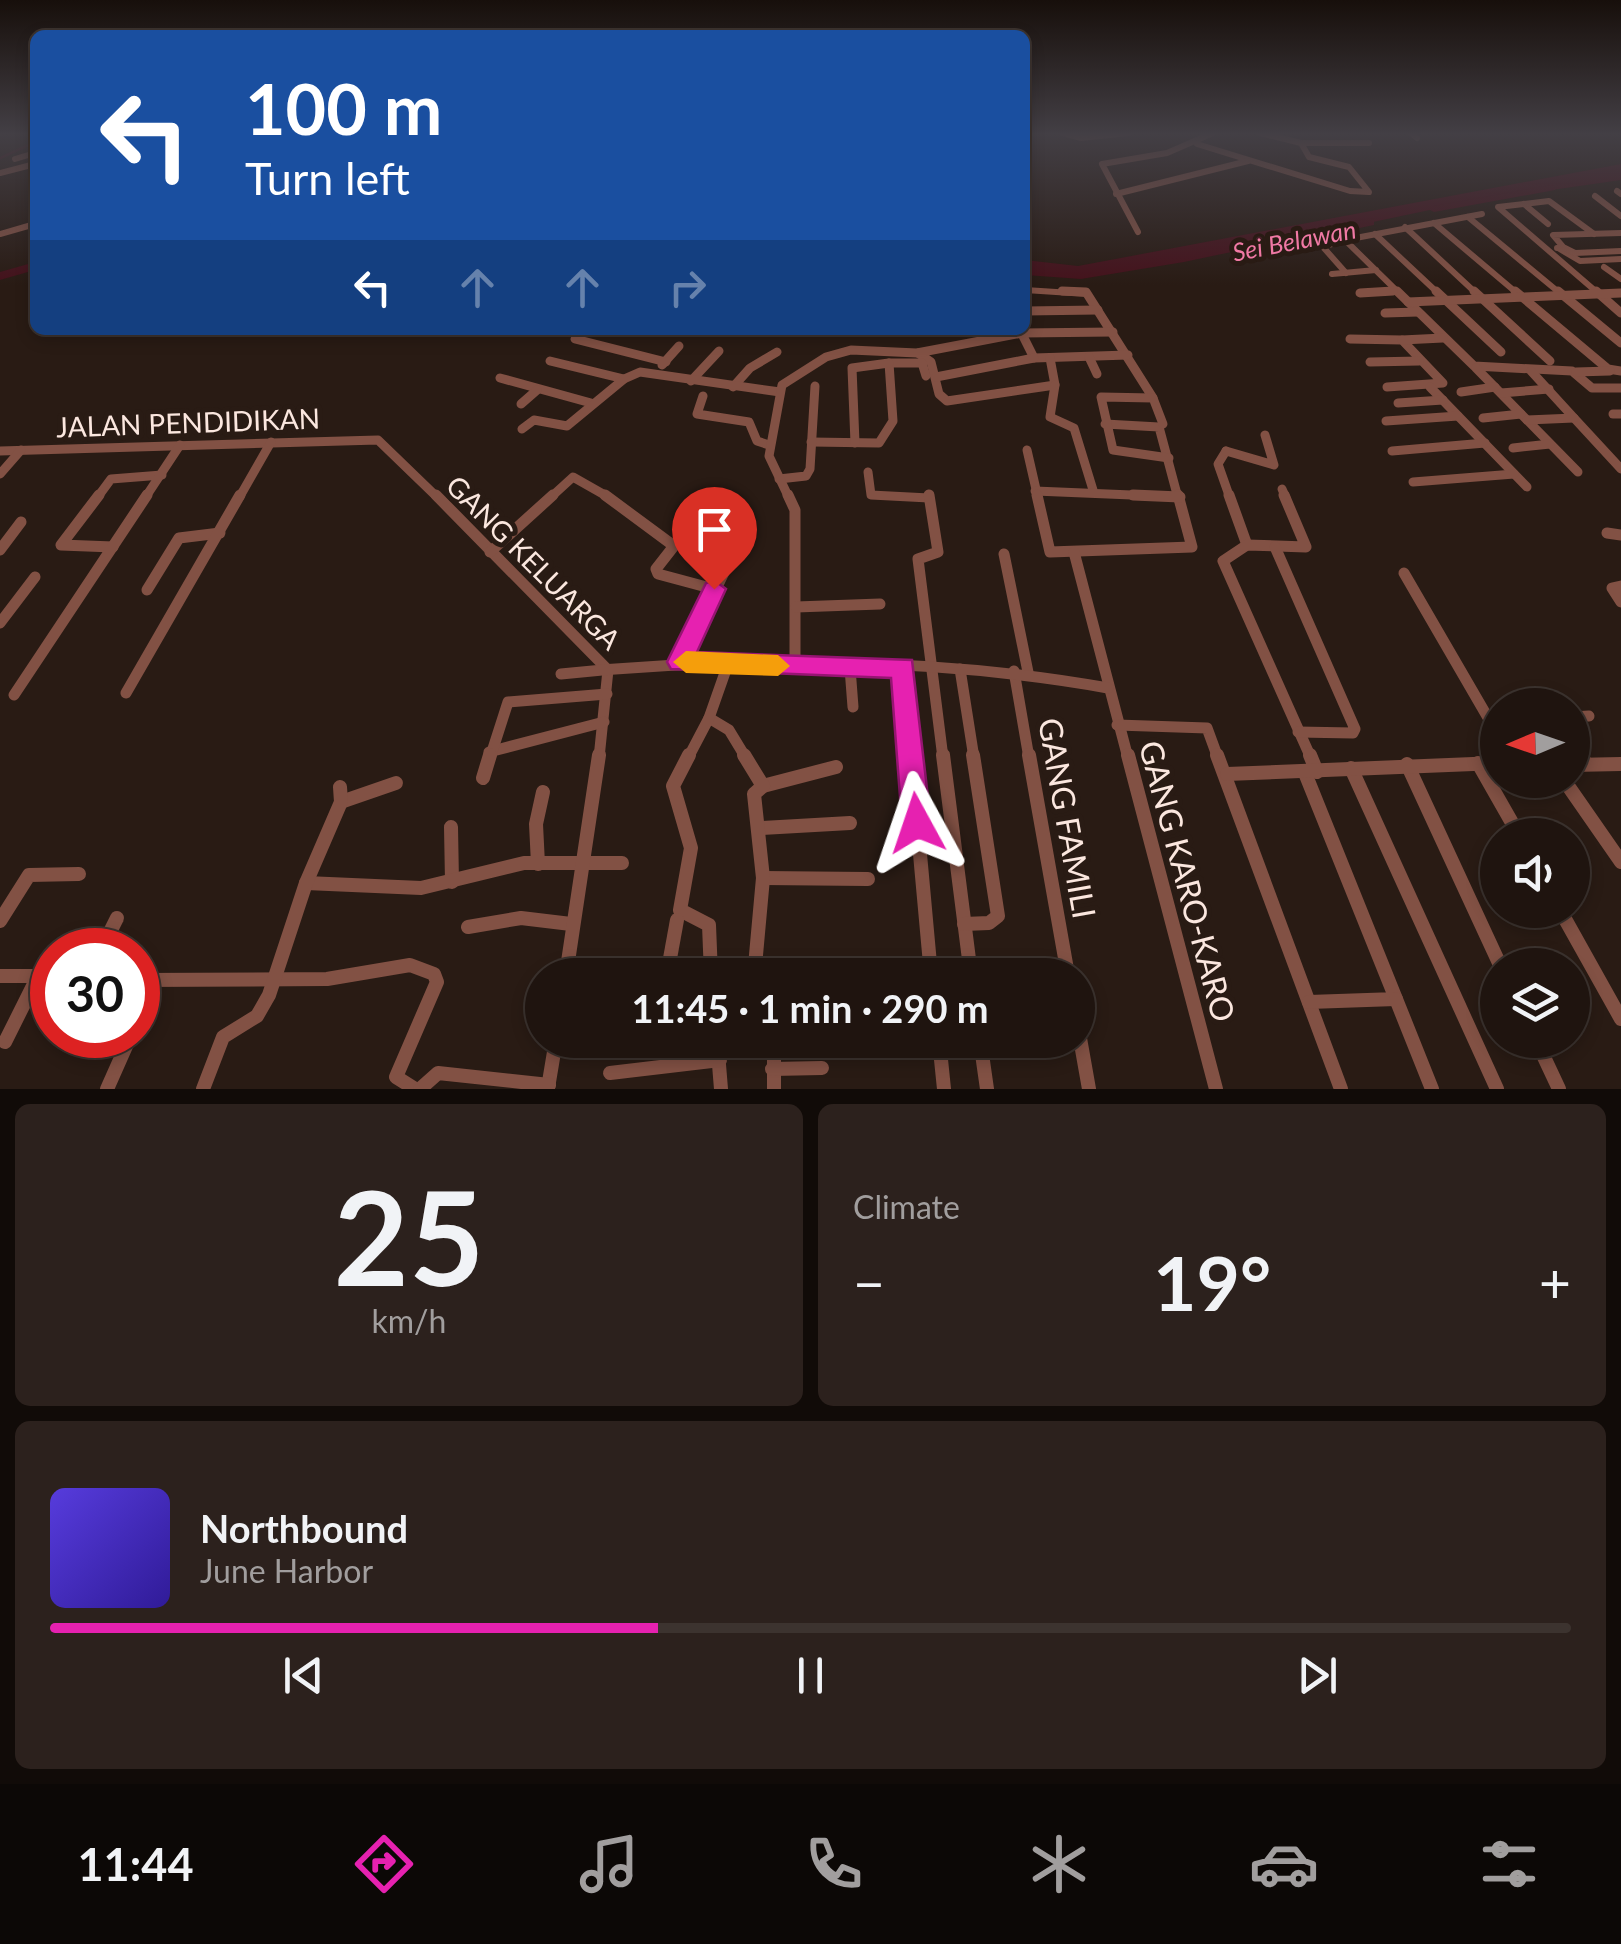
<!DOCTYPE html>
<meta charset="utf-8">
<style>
body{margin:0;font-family:Lato,sans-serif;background:#2c211d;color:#f1f3f6;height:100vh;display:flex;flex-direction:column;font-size:38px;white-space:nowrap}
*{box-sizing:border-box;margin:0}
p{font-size:32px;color:#a19e9e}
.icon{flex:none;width:55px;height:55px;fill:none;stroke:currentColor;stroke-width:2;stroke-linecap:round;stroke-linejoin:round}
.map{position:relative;height:1089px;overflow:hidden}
.details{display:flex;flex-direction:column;gap:15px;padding:15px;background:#110b08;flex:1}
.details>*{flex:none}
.banner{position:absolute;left:30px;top:30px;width:1000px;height:305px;border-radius:15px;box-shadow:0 5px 15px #0003,0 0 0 2px #3c332f;background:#1a4fa0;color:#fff;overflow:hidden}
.needle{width:65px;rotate:268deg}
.buttons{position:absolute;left:1480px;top:688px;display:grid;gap:20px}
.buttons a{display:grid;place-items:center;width:110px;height:110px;border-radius:50%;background:#1f140f;box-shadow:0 5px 15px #0003,0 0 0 2px #3c332f;font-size:50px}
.speed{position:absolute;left:30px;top:928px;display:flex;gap:20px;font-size:50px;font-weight:700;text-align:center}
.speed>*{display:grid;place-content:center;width:130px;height:130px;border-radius:50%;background:#1f140f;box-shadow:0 5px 15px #0003,0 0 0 2px #3c332f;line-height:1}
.speed .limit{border:15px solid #d22;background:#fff;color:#111}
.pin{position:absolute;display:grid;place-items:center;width:85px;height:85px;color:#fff;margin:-102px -42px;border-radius:50% 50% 50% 0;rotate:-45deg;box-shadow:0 0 10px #0007}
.pin .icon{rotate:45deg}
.me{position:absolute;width:110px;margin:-55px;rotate:355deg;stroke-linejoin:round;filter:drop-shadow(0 0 8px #0008)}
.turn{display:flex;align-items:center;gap:35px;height:210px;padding:0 50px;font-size:45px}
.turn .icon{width:130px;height:130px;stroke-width:2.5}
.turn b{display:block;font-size:70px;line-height:85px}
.lanes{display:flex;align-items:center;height:95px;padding:0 50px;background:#0003;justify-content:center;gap:50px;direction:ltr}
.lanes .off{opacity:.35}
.big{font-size:75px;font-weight:700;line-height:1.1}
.details .tile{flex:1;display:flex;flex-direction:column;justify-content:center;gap:15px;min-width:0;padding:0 35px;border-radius:15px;background:#2c211d}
.details .dial{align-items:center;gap:0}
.dial b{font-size:130px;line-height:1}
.song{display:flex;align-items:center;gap:30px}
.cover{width:120px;height:120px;border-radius:15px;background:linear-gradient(135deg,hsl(250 70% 55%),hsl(250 70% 35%))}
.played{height:10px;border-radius:5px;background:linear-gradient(90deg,#e621b0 40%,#3c332f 40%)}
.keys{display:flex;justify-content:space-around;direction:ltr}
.heat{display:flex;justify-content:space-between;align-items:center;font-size:55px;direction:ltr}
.details .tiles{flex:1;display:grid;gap:15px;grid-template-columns:1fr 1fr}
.tile:last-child{grid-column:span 2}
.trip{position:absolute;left:525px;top:958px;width:570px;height:100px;border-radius:50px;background:#1f140f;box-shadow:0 5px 15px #0003,0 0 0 2px #3c332f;font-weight:700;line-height:100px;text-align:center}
.tab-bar{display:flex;height:160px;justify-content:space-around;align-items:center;background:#0c0806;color:#a19e9e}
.tab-bar .icon{width:70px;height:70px}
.tab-bar .current{color:#e621b0}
.tab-bar b{font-size:45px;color:#f1f3f6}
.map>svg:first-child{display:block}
.water{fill:#44121b}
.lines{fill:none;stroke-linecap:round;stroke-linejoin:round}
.stream{stroke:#44121b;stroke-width:2.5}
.river{fill:#44121b;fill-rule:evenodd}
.minor-far3{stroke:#825144;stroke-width:6}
.minor-far2{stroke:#825144;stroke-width:9}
.minor-far1{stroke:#825144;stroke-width:11}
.minor{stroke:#825144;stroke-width:14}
.route{fill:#e621b0;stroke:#961572;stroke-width:2.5}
.slow{fill:#f59e0b}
.labels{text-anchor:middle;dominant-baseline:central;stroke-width:10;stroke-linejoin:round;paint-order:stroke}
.far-water-label{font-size:25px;font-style:italic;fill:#f079a4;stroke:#291b14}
.street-label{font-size:28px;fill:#fbe7df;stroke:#291b14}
.near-street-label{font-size:32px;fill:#fbe7df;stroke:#291b14}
</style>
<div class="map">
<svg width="1621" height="1089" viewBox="0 0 1621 1089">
<rect width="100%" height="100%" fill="#291b14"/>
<path class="water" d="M1621,164V180L1463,203L1184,262L1081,279L1025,275V260L1078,266Z"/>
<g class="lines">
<path class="stream" d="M0,158L35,142"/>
<g class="river">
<path d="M1551,185L1555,186V190L1434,212L1428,209L1434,206Z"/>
<path d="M1370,218L1374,219V225L1268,247L1262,243L1268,239Z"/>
<path d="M35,262V270L0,280V272Z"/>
</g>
<g class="minor-far3">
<path d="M1063,133L1081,138L1128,133"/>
<path d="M1260,133L1301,143H1369"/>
<path d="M1411,133L1417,138"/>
<path d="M1197,144L1350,191L1369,192L1349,167L1309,157L1301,143"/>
<path d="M15,159L35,153"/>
<path d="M0,173L35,164"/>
<path d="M1617,191L1621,194"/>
<path d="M1116,194L1248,161"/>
<path d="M1595,196L1621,216"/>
<path d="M1524,204L1548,224"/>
<path d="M1468,217L1561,294"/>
<path d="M1434,223L1518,294"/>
<path d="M1405,227L1477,294"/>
<path d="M1138,232L1102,164L1167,153L1213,133"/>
<path d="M0,234L35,224"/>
<path d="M1375,234L1439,294"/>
<path d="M1594,234L1549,201L1498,207L1599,294"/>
<path d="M1345,240L1323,247L1346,273"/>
<path d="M1557,248H1564L1553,235L1621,233"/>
<path d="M1558,248L1580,261L1621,259"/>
<path d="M1565,248L1575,253L1621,251"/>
<path d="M1604,267L1621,279"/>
<path d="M1332,274L1376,270"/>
<path d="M1025,290L1087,294"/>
<path d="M1360,293L1397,291"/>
<path d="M1400,294L1345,240L1482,214"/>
<path d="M1604,294L1621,293"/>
</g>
<g class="minor-far2">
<path d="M1062,291L1086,292L1153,398"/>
<path d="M1397,291L1474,366L1572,371L1592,388H1621"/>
<path d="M1436,291L1501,352"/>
<path d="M1474,291L1550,361"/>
<path d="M1515,291L1608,369L1621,371"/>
<path d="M1558,291L1621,343"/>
<path d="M1596,291L1621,313"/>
<path d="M1360,293L1393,291"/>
<path d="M1408,302L1621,293"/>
<path d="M1025,311L1098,310"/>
<path d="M1385,313L1418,312"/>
<path d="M1021,332L1034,358L1128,355"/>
<path d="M575,339L666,362"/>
<path d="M1350,339L1402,340L1443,383L1387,387"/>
<path d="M1402,340L1443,338"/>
<path d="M918,353L931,362L939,394L947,401L1055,385L1050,358"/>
<path d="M1089,357L1097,374"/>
<path d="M550,361L624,379"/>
<path d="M1370,362L1419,361"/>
<path d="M662,365L679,346"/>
<path d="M1476,368L1578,472"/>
<path d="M1576,372L1610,371"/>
<path d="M936,377L1034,358"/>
<path d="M500,378L591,403"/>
<path d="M691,381L719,351"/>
<path d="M1055,385L1050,417L1074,428L1093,490"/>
<path d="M733,387L750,368L777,352"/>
<path d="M1430,387L1527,487"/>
<path d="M1461,392L1495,387"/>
<path d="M1501,393L1549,389"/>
<path d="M703,396L697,414L749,422L757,441L769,445"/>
<path d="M1398,403L1443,400"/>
<path d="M521,404L537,390"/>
<path d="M1613,414H1621"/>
<path d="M1483,418L1521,414"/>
<path d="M1574,418L1621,469"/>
<path d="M1527,420L1574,418L1531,371"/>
<path d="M1386,421L1458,416"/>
<path d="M1105,424L1159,427L1178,498"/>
<path d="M1163,424L1153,398L1101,397L1113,450L1169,458"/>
<path d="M522,429L534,420L567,426L624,379L640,372L780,392"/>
<path d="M811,442L879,443L893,421L889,363H922L926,376"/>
<path d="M855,443L852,368L889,363"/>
<path d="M1513,448L1550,444"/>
<path d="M1027,450L1038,498"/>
<path d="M0,451L378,440L438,498"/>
<path d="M1226,451L1218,464L1230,498"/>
<path d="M1226,451L1274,465L1265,435"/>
<path d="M1392,451L1485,443"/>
<path d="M868,472L871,495L929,498"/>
<path d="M0,474L21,450"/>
<path d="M779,479L806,476L810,469L815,386"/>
<path d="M1413,482L1514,474"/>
<path d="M1282,489L1286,498"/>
<path d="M1035,491L1180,497"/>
<path d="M97,498L111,479L162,475"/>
<path d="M145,498L180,445"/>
<path d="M239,498L271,442"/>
<path d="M550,498L573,477L610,498"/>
<path d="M789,498L769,456L782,385L826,357L851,350L917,353L1022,333L1113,332"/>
</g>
<g class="minor-far1">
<path d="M99,495L61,545L113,547"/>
<path d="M436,495L608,670L599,758"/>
<path d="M605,495L674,546L656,569L658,574L714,589"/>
<path d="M788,495L795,510V666"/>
<path d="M929,495L938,552L918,559L943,758"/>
<path d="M1037,495L1050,552L1192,547L1178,495"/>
<path d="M1133,495L1180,497"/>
<path d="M1229,495L1247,545"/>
<path d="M1284,495L1306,547L1247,545L1223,561L1311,758"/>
<path d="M1607,533L1621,535"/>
<path d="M1275,547L1355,729L1353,733L1298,732"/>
<path d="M0,550L21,522"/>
<path d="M490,552L553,495"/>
<path d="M1074,552L1128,758"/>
<path d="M1004,554L1028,672"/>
<path d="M1404,573L1498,735"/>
<path d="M1621,586L1612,588L1621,602"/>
<path d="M147,590L179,538L220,533"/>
<path d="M796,607L880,604"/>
<path d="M0,623L35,577"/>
<path d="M680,662L734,552"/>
<path d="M850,668L853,707"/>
<path d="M903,668L911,758"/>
<path d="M960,669L974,758"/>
<path d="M1014,671L1029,758"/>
<path d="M561,674C735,656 936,657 1108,688"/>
<path d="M126,693L240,495"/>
<path d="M14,695L147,495"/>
<path d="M1572,717L1589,716"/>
<path d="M709,718L729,730L746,758"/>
<path d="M1117,725L1207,728L1218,758"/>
<path d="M1572,740L1582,758"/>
<path d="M489,752L604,722"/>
<path d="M490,758L508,702L607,694"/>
<path d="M688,758L709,718L728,664"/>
</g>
<g class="minor">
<path d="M689,755L673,786L691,848L680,910L709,925L711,975"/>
<path d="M911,755L931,975"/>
<path d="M943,755L971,975"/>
<path d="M1029,755L1068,975"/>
<path d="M1128,755L1216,1089"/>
<path d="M1217,755L1341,1089"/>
<path d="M1310,755L1317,772"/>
<path d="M1581,755L1586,764"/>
<path d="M1478,763L1519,835"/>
<path d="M1407,764L1500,965"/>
<path d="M1572,765L1621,764"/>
<path d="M1351,768L1497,1089"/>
<path d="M1305,773L1396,999L1309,1002"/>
<path d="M1227,774L1498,763"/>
<path d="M483,778L490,755"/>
<path d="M1564,780L1621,862"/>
<path d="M763,786L836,767"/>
<path d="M341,802L396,783"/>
<path d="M451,827L452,882"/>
<path d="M760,828L850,823"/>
<path d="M538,864L536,824L543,792"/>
<path d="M763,878L868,879"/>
<path d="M306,883L421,888L524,863H622"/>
<path d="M1560,910L1621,1019"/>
<path d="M0,921L29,875L79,874"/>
<path d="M964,924L989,923L998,916L973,755"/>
<path d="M468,927L521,918L571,924"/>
<path d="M101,950L117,918"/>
<path d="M755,966L778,975"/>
<path d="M566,975L599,755"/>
<path d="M667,975L677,920"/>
<path d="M733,975L755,966L763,878L754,794L763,786L744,755"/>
<path d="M0,976H52"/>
<path d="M138,980L327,979L410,965L434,974L437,982L396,1077L415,1089"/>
<path d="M1396,999L1432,1089"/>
<path d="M138,1020L155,981"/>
<path d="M1078,1027L1089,1089"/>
<path d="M717,1040L721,1089"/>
<path d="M774,1040V1089"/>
<path d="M939,1040L944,1089"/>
<path d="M980,1040L987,1089"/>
<path d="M1536,1040L1559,1089"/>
<path d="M5,1042L38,976"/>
<path d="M772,1069L822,1068"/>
<path d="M610,1073L720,1060"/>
<path d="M548,1088L556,1040"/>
<path d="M107,1089L131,1035"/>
<path d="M203,1089L223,1037L257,1016L269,995L306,883L341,802L340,787"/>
<path d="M420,1089L438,1073L549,1085"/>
</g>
</g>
<linearGradient id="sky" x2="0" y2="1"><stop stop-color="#170f0b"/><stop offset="0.47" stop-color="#433f45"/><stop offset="1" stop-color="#433f45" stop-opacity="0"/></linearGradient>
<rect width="1621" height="285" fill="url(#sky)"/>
<path class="route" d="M714,580L726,589L697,652L912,660L931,823L927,833L917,837L906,833L902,823L891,678L671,669L667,662L706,583Z"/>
<path class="slow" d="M686,651L778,655L790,666L778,676L686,673L673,662Z"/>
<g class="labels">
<g class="far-water-label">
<text transform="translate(1294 240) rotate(-11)">Sei Belawan</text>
</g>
<g class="street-label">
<text transform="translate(188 422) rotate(-2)">JALAN PENDIDIKAN</text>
<text transform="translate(534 562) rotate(45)">GANG KELUARGA</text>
</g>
<g class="near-street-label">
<text transform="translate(1068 818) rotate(80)">GANG FAMILI</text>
<text transform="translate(1188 881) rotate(75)">GANG KARO-KARO</text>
</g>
</g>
</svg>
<div class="buttons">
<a><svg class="needle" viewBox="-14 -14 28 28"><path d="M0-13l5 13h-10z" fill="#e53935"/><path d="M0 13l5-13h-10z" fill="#a19e9e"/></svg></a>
<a><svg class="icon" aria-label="sound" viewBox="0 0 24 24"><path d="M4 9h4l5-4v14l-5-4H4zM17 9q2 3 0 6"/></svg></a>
<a><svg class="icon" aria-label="layers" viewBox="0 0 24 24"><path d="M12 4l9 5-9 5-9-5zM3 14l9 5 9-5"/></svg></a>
</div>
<div class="speed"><div class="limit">30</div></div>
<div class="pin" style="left:714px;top:589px;background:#d93025"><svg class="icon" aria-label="arrive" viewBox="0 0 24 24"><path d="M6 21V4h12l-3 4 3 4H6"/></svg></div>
<svg class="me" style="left:917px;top:823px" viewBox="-20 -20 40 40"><path d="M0-17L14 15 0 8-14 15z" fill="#e621b0" stroke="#fff" stroke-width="4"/></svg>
<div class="trip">11:45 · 1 min · 290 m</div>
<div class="banner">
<div class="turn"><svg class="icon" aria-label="left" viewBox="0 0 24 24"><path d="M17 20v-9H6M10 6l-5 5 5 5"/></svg><div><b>100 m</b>Turn left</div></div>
<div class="lanes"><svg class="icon" aria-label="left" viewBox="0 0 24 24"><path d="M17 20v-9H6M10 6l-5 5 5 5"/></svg><svg class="icon off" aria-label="ahead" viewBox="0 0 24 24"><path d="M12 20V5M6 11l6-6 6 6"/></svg><svg class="icon off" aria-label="ahead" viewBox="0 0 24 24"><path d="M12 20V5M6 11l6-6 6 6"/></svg><svg class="icon off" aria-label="right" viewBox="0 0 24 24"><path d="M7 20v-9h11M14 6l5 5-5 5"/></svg></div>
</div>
</div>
<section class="details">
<div class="tiles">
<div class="tile dial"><b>25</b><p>km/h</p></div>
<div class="tile"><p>Climate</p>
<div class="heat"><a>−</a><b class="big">19°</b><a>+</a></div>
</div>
<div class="tile">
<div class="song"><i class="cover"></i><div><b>Northbound</b><p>June Harbor</p></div></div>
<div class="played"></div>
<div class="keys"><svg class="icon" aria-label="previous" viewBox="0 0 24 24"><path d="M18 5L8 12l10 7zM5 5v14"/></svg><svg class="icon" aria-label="pause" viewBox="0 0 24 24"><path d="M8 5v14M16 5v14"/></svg><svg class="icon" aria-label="next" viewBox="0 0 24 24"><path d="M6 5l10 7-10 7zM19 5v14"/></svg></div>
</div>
</div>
</section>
<nav class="tab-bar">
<b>11:44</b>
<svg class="icon current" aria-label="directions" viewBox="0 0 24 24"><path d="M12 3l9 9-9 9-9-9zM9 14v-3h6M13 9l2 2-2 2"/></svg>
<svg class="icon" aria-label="music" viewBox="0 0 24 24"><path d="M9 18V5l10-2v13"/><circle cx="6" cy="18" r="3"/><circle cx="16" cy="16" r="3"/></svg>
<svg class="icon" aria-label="phone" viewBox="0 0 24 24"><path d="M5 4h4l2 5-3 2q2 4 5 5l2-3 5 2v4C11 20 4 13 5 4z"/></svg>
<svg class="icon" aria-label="climate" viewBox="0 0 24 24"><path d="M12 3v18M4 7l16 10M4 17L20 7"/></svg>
<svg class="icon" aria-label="car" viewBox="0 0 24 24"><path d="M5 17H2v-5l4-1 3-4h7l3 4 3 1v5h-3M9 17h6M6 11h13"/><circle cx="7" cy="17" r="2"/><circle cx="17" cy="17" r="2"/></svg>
<svg class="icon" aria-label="filters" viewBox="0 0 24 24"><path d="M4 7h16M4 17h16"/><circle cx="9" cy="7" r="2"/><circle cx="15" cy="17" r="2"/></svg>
</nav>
